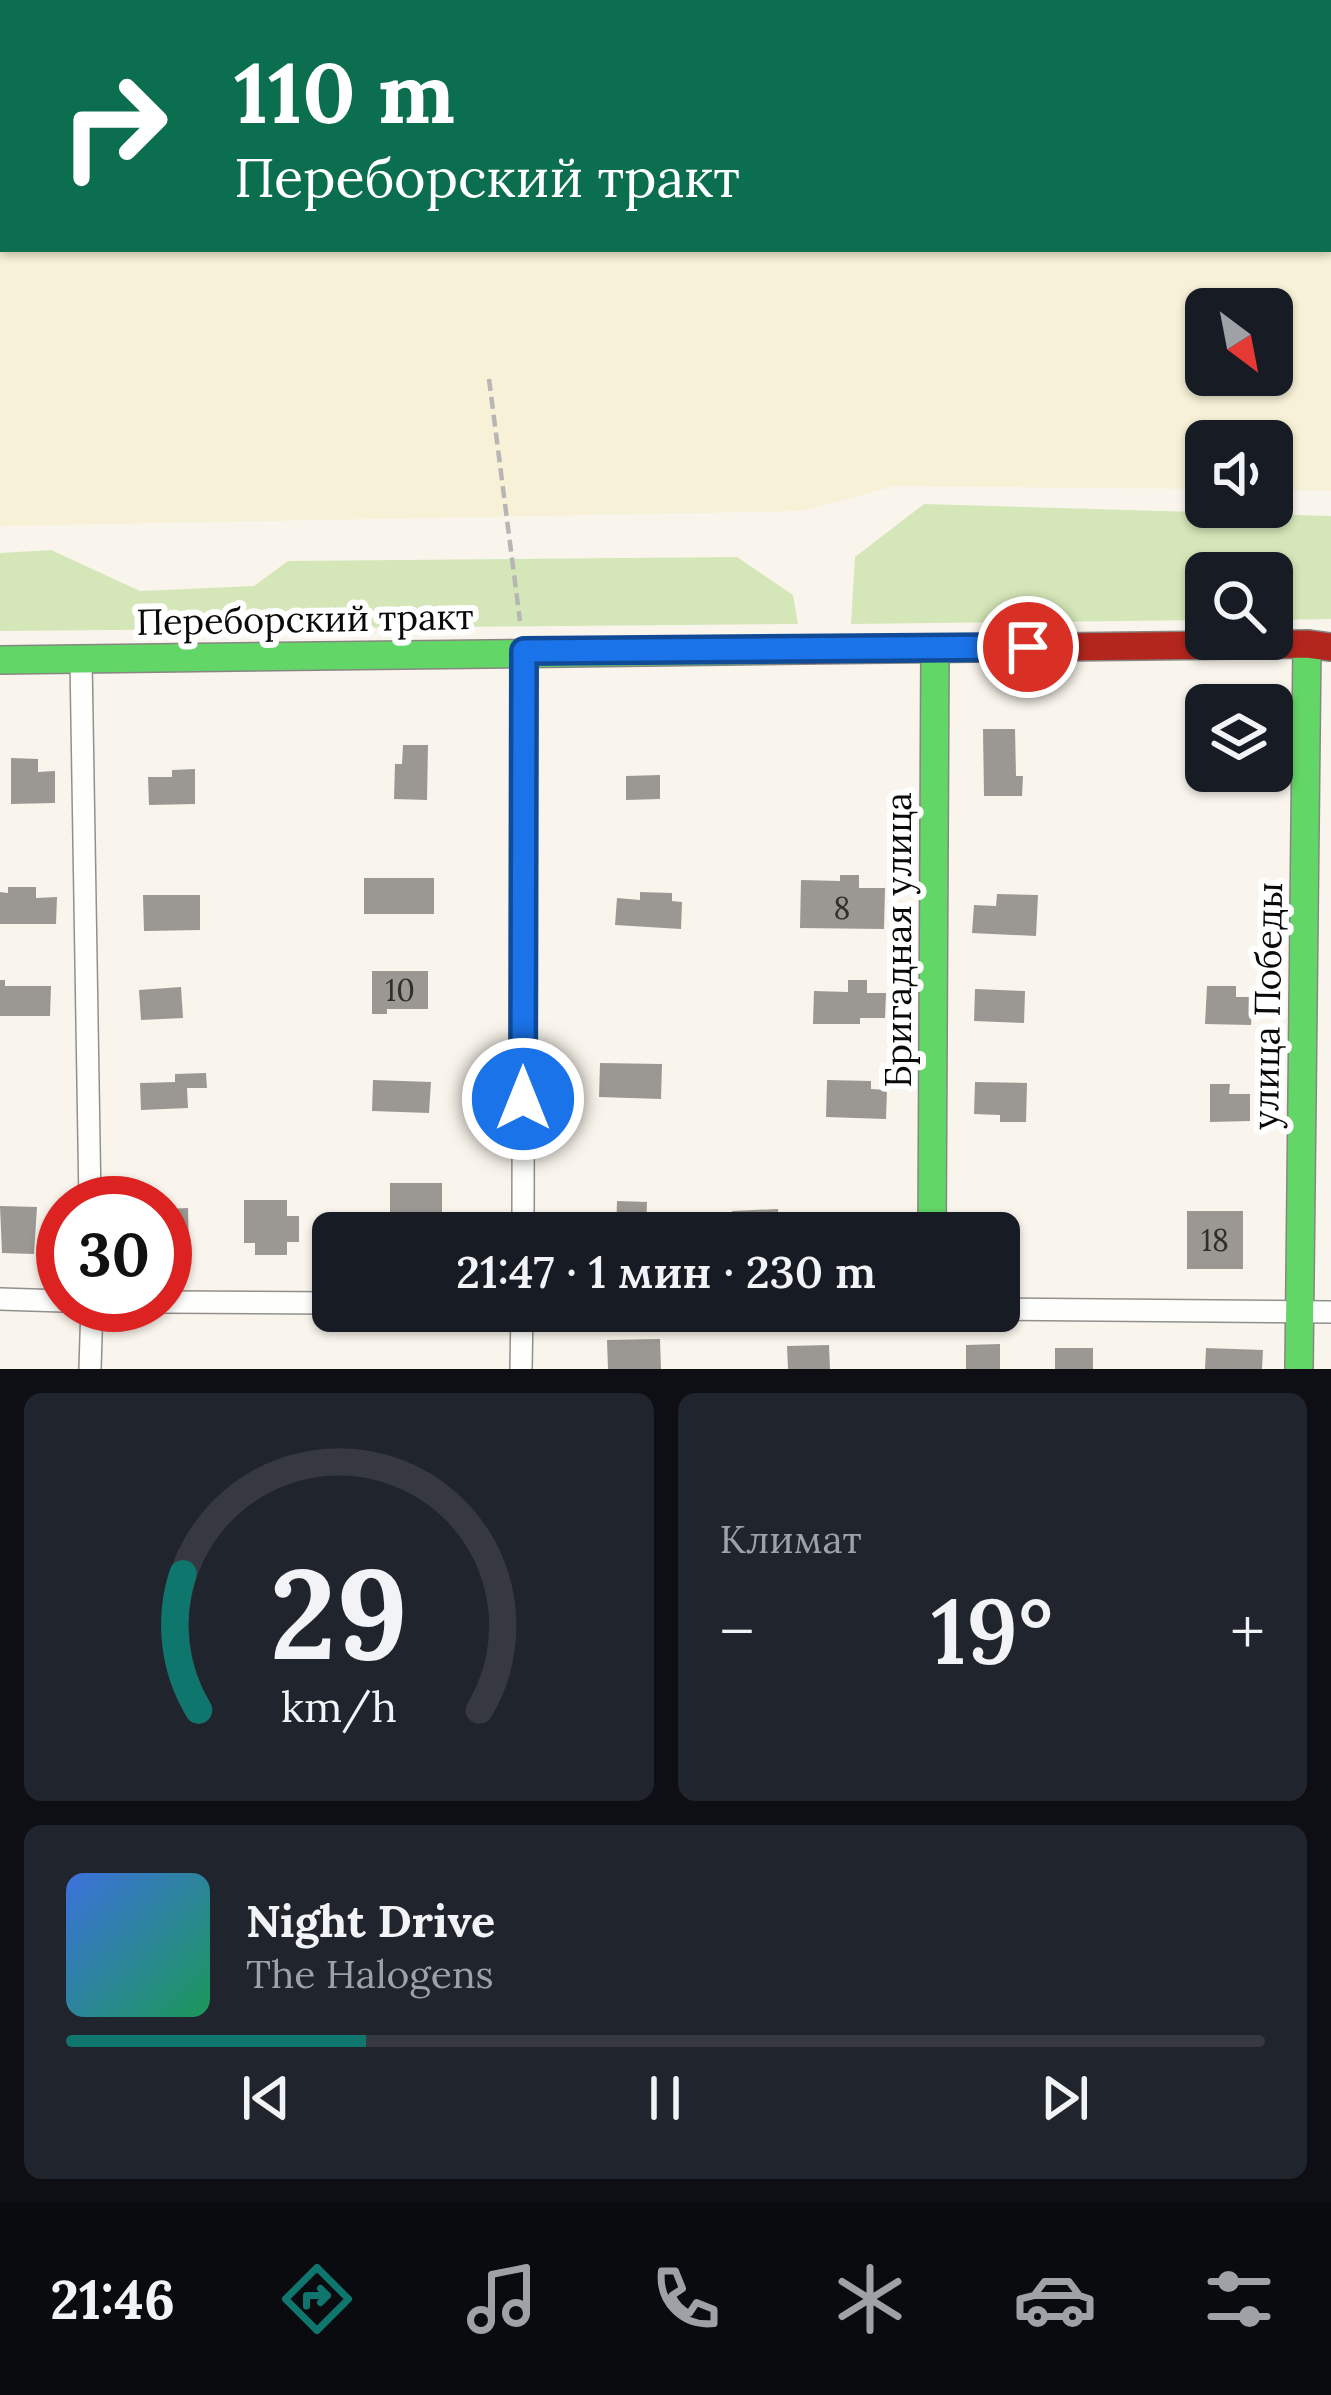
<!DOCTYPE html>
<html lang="ru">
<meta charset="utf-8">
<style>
body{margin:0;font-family:Lora,serif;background:#20242c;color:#f1f3f6;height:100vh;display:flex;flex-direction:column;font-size:45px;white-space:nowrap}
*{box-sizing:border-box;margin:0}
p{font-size:39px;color:#9ea1a6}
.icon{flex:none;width:66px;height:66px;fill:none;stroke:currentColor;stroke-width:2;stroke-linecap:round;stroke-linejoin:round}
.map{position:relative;height:1369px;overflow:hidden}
.details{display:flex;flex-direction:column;gap:24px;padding:24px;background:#0d0f14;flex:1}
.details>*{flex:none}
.guide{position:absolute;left:0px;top:0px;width:1332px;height:252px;box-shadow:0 3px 9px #0004;background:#0b6e4f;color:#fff;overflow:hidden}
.needle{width:78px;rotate:148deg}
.tools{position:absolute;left:1185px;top:288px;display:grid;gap:24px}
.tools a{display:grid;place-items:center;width:108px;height:108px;border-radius:18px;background:#171b24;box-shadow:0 3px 9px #0004;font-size:60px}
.speed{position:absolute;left:36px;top:1176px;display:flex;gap:24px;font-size:60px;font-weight:700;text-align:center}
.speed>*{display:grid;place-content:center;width:156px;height:156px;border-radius:50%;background:#171b24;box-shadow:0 3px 9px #0004;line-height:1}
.speed .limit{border:18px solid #d22;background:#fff;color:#111}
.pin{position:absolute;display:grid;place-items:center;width:102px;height:102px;color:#fff;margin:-51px;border:6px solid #fff;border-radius:50%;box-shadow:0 3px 12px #0007}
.me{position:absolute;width:132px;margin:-66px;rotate:0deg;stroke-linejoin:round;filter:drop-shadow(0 0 9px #0008)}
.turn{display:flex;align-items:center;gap:42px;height:252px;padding:0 36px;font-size:54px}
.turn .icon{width:156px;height:156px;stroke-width:2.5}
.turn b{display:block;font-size:84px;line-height:102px}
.big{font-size:90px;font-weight:600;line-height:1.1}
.details .widget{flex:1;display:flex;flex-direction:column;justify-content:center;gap:18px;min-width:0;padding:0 42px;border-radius:18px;background:#20242c}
.details .dial{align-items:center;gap:0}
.dial svg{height:312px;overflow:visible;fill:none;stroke:#363941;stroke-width:7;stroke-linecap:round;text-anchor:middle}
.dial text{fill:#f1f3f6;stroke:none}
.song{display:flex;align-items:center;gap:36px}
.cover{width:144px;height:144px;border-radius:18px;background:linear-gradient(135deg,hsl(220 70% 55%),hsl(150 70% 35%))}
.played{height:12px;border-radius:6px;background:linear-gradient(90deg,#0f766e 25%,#363941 25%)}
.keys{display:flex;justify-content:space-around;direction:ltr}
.heat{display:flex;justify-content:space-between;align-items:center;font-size:66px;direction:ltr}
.details .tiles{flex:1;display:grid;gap:24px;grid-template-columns:1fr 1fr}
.widget:last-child{grid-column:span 2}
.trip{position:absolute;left:312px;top:1212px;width:708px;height:120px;border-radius:18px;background:#171b24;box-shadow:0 3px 9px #0004;font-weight:600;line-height:120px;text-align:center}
.tabs{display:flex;height:192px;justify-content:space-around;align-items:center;background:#090b0e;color:#9ea1a6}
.tabs .icon{width:84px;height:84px}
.tabs .selected{color:#0f766e}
.tabs b{font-size:54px;color:#f1f3f6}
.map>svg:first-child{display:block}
.farmland{fill:#f7f1d7;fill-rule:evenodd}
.forest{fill:#d5e7b8}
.building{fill:#9b9893}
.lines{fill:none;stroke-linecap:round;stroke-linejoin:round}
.street-casing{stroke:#92908c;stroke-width:24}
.fast-casing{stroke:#888682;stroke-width:30}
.jam-casing{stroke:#888682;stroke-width:30}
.path{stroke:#b7b6b5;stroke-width:4.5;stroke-dasharray:12 6;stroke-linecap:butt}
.street{stroke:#fefefc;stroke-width:21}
.fast{stroke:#63d668;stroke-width:27}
.jam{stroke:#b3261e;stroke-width:27}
.route-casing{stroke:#114b97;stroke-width:30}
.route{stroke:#1a73e8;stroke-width:21}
.labels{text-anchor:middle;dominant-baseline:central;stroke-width:12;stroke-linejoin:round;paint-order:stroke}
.number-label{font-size:30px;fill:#2e2e2c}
.street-label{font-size:36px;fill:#0a0a0a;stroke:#fff}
</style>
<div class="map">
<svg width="1331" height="1369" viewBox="0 0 1331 1369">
<rect width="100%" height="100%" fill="#f9f5ec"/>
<path class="farmland" d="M0,0H1331V491L1272,490V441H1206V489L895,486L802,511L0,526ZM3,3H1329V249H3ZM1206,309H1272V375H1206Z"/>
<g class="forest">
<path d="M924,504L1331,516V619L1272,620V573H1206V620L851,624L855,557Z"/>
<path d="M51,550L140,591L254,586L288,561L737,557L793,595L798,624L0,631V553Z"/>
</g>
<g class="building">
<path d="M983,729H1015L1016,776H1023L1022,796H984Z"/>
<path d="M403,745H428L427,800L394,799L395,764H402Z"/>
<path d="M1196,746H1206V771H1245V778H1196Z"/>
<path d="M11,758L38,759V772L55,771V803L11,804Z"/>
<path d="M195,769V804L149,805L148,777H172V770Z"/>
<path d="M660,775V799L626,800V776Z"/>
<path d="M840,875H859V888H885L884,929L800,928L801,880L840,881Z"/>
<rect x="364" y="878" width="70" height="36"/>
<path d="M8,887H36V898L57,897L56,924H0V892L8,893Z"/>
<path d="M640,892L672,893V901L682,902L681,929L615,925L617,898L640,900Z"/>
<path d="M997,894L1038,895L1036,936L972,933L974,905L996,906Z"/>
<path d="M143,895H200V930L144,931Z"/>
<path d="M372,971H428V1009H387V1014H372Z"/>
<path d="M0,980H5V986H51L50,1016H0Z"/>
<path d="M848,980H867V993H886L885,1018H860V1024H813L814,991L848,992Z"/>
<path d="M1207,986H1236V997H1253L1251,1025L1205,1024Z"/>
<path d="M181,987L183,1018L141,1020L139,990Z"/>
<path d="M975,989L1025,991L1024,1023L974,1021Z"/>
<path d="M600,1063L662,1064L661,1099L599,1097Z"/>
<path d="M206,1073L207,1088H187L188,1108L141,1110L140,1083L175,1082V1074Z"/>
<path d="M373,1080L431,1082L429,1113L372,1111Z"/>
<path d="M827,1080L871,1081V1089L887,1090L886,1119L826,1117Z"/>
<path d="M975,1082L1027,1083L1026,1122H1000V1115L974,1114Z"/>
<path d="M1210,1084H1230L1229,1094H1250V1121L1210,1122Z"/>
<rect x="390" y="1183" width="52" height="50"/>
<path d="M244,1200H287V1216H299V1242H287V1255H255V1243H244Z"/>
<path d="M617,1201L647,1202L646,1228L653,1229V1233H616Z"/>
<path d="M0,1206L37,1207L34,1254L2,1253Z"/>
<path d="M188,1208L189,1247H165V1209Z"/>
<path d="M778,1209L779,1233H733L732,1211Z"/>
<rect x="1187" y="1211" width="56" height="58"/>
<path d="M660,1339L661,1369H608L607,1340Z"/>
<path d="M1000,1344V1369H966V1345Z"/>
<path d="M829,1345L830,1369H788L787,1346Z"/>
<rect x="1055" y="1348" width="38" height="21"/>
<path d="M1206,1348L1263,1350L1262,1369H1205Z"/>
</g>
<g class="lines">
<g class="street-casing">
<g id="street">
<path d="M81,659L90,1203"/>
<path d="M523,1233L524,651"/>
<path d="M0,1299L63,1301"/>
<path d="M165,1302L333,1303"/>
<path d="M999,1309L1331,1312"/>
<path d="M90,1369L92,1305"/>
<path d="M521,1369L522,1311"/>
</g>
</g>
<g class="fast-casing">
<g id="fast">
<path d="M0,660L801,650"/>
<path d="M932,1233L935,648"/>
<path d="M1299,1369L1307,644"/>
</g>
</g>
<g class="jam-casing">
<path id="jam" d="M801,650L1307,644L1331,647"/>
</g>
<path class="path" d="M489,379L520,621"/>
<use href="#street" class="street"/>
<use href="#fast" class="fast"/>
<use href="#jam" class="jam"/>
</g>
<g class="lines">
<g class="route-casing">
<path id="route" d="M523,1099L524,651L1028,647"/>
</g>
<use href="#route" class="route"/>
</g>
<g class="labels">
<g class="number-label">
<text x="842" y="908">8</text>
<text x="400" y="990">10</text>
<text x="1215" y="1240">18</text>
</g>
<g class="street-label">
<text transform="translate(305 619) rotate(-1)">Переборский тракт</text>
<text transform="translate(898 940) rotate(-90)">Бригадная улица</text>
<text transform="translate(1267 1006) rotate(-89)">улица Победы</text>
</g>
</g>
</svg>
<div class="tools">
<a><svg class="needle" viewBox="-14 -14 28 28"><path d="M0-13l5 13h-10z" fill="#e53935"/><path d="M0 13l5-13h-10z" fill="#9ea1a6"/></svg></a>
<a><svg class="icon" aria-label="sound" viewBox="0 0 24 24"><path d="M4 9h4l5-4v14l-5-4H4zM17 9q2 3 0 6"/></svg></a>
<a><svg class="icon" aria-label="search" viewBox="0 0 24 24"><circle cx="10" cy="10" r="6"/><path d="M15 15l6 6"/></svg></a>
<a><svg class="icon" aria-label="layers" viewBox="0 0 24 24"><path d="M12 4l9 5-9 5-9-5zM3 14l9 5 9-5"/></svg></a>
</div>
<div class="speed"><div class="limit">30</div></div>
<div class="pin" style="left:1028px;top:647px;background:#d93025"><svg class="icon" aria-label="arrive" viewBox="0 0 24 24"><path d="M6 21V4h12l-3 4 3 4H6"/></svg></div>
<svg class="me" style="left:523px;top:1099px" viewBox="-20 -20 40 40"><circle r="17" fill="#1a73e8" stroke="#fff" stroke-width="3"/><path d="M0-11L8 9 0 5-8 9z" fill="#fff"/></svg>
<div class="trip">21:47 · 1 мин · 230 m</div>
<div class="guide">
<div class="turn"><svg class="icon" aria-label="right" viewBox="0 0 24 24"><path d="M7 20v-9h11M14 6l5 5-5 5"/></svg><div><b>110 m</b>Переборский тракт</div></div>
</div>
</div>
<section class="details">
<div class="tiles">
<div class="widget dial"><svg viewBox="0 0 100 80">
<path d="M14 69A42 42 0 1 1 86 69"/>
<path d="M14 69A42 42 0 0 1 10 34" stroke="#0f766e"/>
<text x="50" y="56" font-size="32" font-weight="700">29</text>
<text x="50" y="72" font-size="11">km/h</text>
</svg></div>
<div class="widget"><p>Климат</p>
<div class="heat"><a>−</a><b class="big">19°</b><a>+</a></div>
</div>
<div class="widget">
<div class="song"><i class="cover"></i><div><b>Night Drive</b><p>The Halogens</p></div></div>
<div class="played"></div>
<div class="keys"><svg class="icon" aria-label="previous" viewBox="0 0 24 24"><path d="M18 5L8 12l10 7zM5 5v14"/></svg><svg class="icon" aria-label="pause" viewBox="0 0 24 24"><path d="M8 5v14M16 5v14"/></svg><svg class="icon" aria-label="next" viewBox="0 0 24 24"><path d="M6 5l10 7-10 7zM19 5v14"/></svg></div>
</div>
</div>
</section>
<nav class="tabs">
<b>21:46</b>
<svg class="icon selected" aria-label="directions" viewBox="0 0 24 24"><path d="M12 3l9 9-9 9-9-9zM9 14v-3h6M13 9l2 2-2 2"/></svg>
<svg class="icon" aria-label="music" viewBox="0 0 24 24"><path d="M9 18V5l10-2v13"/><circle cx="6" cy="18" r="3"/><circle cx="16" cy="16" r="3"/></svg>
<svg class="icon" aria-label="phone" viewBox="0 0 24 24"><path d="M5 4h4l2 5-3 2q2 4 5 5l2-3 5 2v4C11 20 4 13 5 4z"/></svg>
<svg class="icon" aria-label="climate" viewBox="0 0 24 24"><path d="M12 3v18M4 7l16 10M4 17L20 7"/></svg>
<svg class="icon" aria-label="car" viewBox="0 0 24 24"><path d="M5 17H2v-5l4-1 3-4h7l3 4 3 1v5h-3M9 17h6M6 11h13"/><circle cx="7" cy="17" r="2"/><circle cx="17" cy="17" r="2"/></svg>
<svg class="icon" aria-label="filters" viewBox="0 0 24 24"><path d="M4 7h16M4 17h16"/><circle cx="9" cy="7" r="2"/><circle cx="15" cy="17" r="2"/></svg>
</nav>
